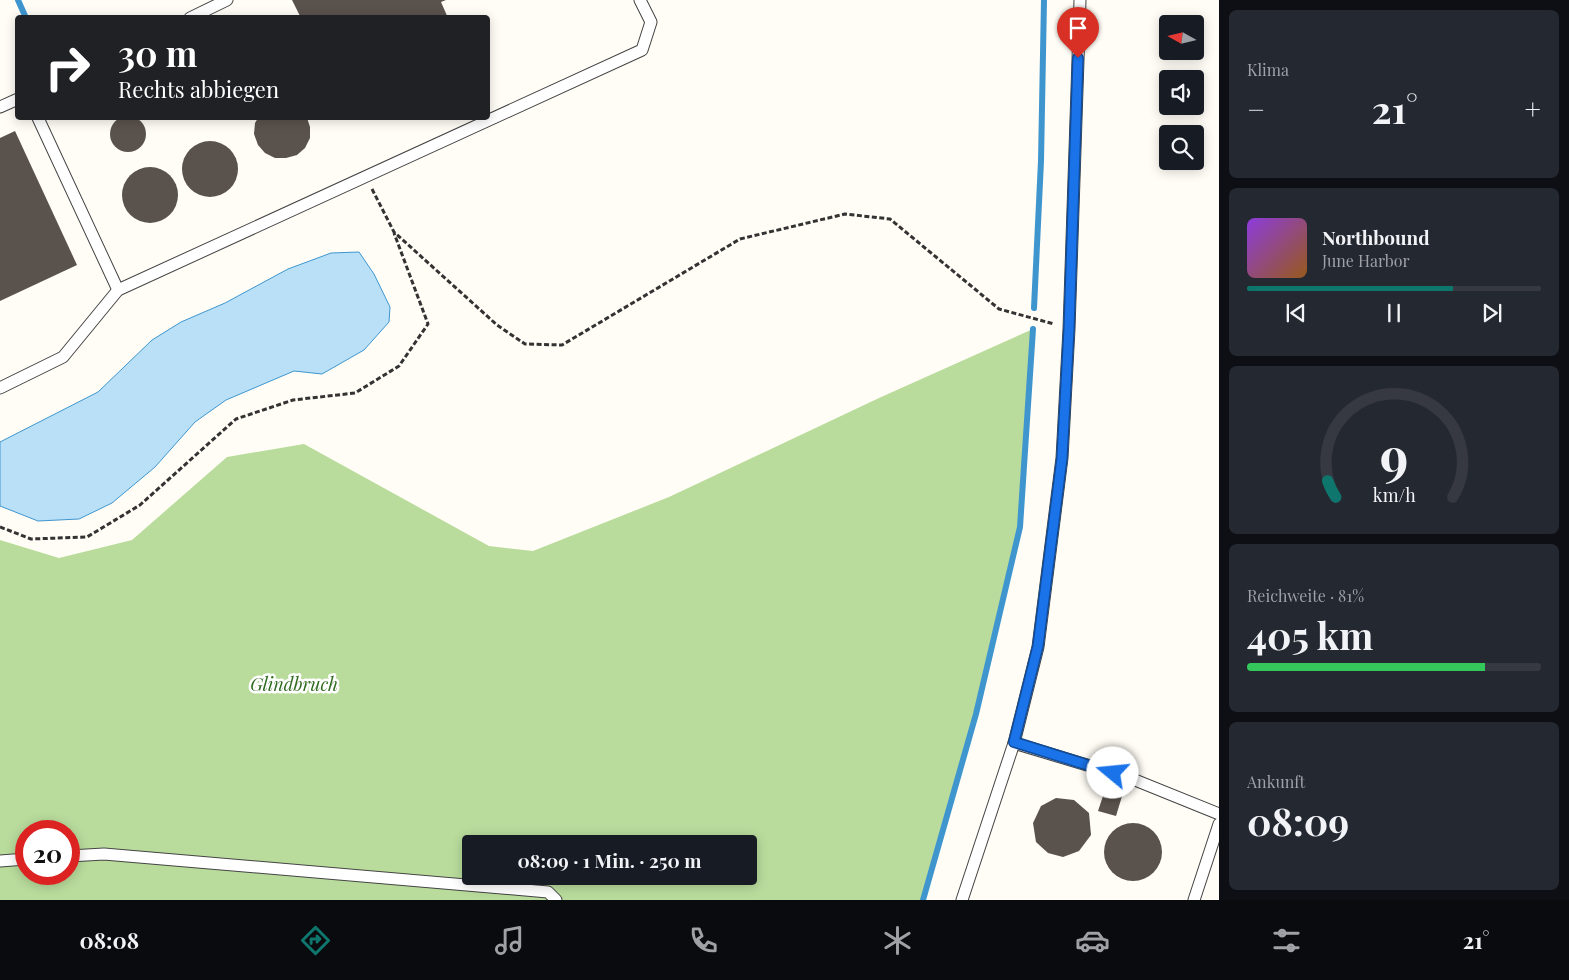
<!DOCTYPE html>
<html lang="de">
<meta charset="utf-8">
<style>
body{margin:0;font-family:"Playfair Display",serif;background:#242831;color:#f1f3f6;height:100vh;display:flex;flex-direction:column;font-size:19px;white-space:nowrap}
*{box-sizing:border-box;margin:0}
p{font-size:16px;color:#9ea1a6}
.icon{flex:none;width:28px;height:28px;fill:none;stroke:currentColor;stroke-width:2;stroke-linecap:round;stroke-linejoin:round}
.map{position:relative;flex:1;overflow:hidden}
.details{display:flex;flex-direction:column;gap:10px;padding:10px;background:#0d0f14;width:350px}
.details>*{flex:none}
.guide{position:absolute;left:15px;top:15px;width:475px;height:105px;border-radius:5px;box-shadow:0 2px 12px #0003;background:#202124;color:#fff;overflow:hidden}
.needle{width:32px;rotate:278deg}
.controls{position:absolute;left:1159px;top:15px;display:grid;gap:10px}
.controls a{display:grid;place-items:center;width:45px;height:45px;border-radius:5px;background:#171b24;box-shadow:0 2px 12px #0003;font-size:25px}
.speed{position:absolute;left:15px;top:820px;display:flex;gap:10px;font-size:25px;font-weight:700;text-align:center}
.speed>*{display:grid;place-content:center;width:65px;height:65px;border-radius:50%;background:#171b24;box-shadow:0 2px 12px #0003;line-height:1}
.speed .limit{border:8px solid #d22;background:#fff;color:#111}
.pin{position:absolute;display:grid;place-items:center;width:42px;height:42px;color:#fff;margin:-51px -21px;border-radius:50% 50% 50% 0;rotate:-45deg;box-shadow:0 0 5px #0007}
.pin .icon{rotate:45deg}
.me{position:absolute;width:55px;margin:-28px;rotate:287deg;stroke-linejoin:round;filter:drop-shadow(0 0 4px #0008)}
.turn{display:flex;align-items:center;gap:18px;height:105px;padding:0 20px;font-size:22px}
.turn .icon{width:65px;height:65px;stroke-width:2.5}
.turn b{display:block;font-size:35px;line-height:42px}
.big{font-size:38px;font-weight:700;line-height:1.1}
.details .tile{flex:1;display:flex;flex-direction:column;justify-content:center;gap:8px;min-width:0;padding:0 18px;border-radius:8px;background:#242831}
.details .dial{align-items:center;gap:0}
.dial svg{height:130px;overflow:visible;fill:none;stroke:#363941;stroke-width:7;stroke-linecap:round;text-anchor:middle}
.dial text{fill:#f1f3f6;stroke:none}
.song{display:flex;align-items:center;gap:15px}
.cover{width:60px;height:60px;border-radius:8px;background:linear-gradient(135deg,hsl(270 70% 55%),hsl(30 70% 35%))}
.played{height:5px;border-radius:2px;background:linear-gradient(90deg,#0f766e 70%,#363941 70%)}
.keys{display:flex;justify-content:space-around;direction:ltr}
.heat{display:flex;justify-content:space-between;align-items:center;font-size:28px;direction:ltr}
.charge{height:8px;border-radius:4px;background:linear-gradient(90deg,#34c759 81%,#363941 0)}
.trip{position:absolute;left:462px;top:835px;width:295px;height:50px;border-radius:5px;background:#171b24;box-shadow:0 2px 12px #0003;font-weight:700;line-height:50px;text-align:center}
.tab-bar{display:flex;height:80px;justify-content:space-around;align-items:center;background:#090b0e;color:#9ea1a6}
.tab-bar .icon{width:35px;height:35px}
.tab-bar .active{color:#0f766e}
.tab-bar b{font-size:22px;color:#f1f3f6}
main{display:flex;flex:1;min-height:0}
.map>svg:first-child{display:block}
.forest{fill:#b9dc9c;fill-rule:evenodd}
.water{fill:#b9e0f7;stroke:#3f96cf}
.lines{fill:none;stroke-linecap:round;stroke-linejoin:round}
.stream{stroke:#3f96cf;stroke-width:6}
.building{fill:#5a524d}
.service-casing{stroke:#444;stroke-width:13}
.path{stroke:#333;stroke-width:3;stroke-dasharray:5 2.5;stroke-linecap:butt}
.service{stroke:#fff;stroke-width:11}
.route-casing{stroke:#114b97;stroke-width:12}
.route{stroke:#1a73e8;stroke-width:9}
.labels{text-anchor:middle;dominant-baseline:central;stroke-width:5;stroke-linejoin:round;paint-order:stroke}
.park-label{font-size:18px;font-style:italic;fill:#2f6b1f;stroke:#fff}
</style>
<main>
<div class="map">
<svg width="1219" height="900" viewBox="0 0 1219 900">
<rect width="100%" height="100%" fill="#fffdf5"/>
<path class="forest" d="M1033,329L1020,527L976,714L923,900H0V540L59,558L132,540L227,457L304,444L489,546L533,551L669,497L879,398ZM26,831H69V874H26ZM471,844H749V876H471Z"/>
<path class="water" d="M359,252L374,274L390,307L389,322L364,350L322,374L294,371L226,400L195,422L155,467L112,503L79,519L38,521L0,506V442L98,392L152,340L181,322L225,303L288,269L331,253Z"/>
<g class="lines">
<g class="stream">
<path d="M18,0L26,18"/>
<path d="M1034,308L1041,161L1044,0"/>
<path d="M923,900L976,714L1020,527L1033,329"/>
</g>
</g>
<g class="building">
<path d="M292,0H446L441,2L448,18H301Z"/>
<circle cx="128" cy="134" r="18"/>
<path d="M258,118H307L310,127V138L305,148L297,155L286,158H275L265,153L258,145L254,134L255,123Z"/>
<path d="M15,131L77,265L0,301V138Z"/>
<circle cx="210" cy="169" r="28"/>
<circle cx="150" cy="195" r="28"/>
<path d="M1109,778L1126,783L1116,816L1098,811Z"/>
<path d="M1056,798L1074,800L1089,813L1091,835L1079,851L1063,857L1048,853L1036,842L1033,823L1041,806Z"/>
<circle cx="1133" cy="852" r="29"/>
</g>
<g class="lines">
<g class="service-casing">
<g id="service">
<path d="M190,18L227,0"/>
<path d="M0,107L18,99"/>
<path d="M38,118L118,290"/>
<path d="M0,388L63,357L118,290L642,50L651,22L640,0"/>
<path d="M1014,743L1130,778L1219,814"/>
<path d="M69,856L104,854L548,892L556,900"/>
<path d="M0,861L26,859"/>
<path d="M962,900L1014,743L1038,647L1062,458L1069,329L1080,0"/>
<path d="M1194,900L1219,824"/>
</g>
</g>
<g class="path">
<path d="M372,189L394,232L497,325L525,344L562,345L740,239L845,214L890,219L999,309L1054,324"/>
<path d="M0,527L31,539L87,537L140,505L236,419L293,400L355,393L399,366L428,324L394,233"/>
</g>
<use href="#service" class="service"/>
</g>
<g class="lines">
<g class="route-casing">
<path id="route" d="M1078,58L1069,329L1062,458L1038,646L1014,742L1113,773"/>
</g>
<use href="#route" class="route"/>
</g>
<g class="labels">
<g class="park-label">
<text x="294" y="684">Glindbruch</text>
</g>
</g>
</svg>
<div class="controls">
<a><svg class="needle" viewBox="-14 -14 28 28"><path d="M0-13l5 13h-10z" fill="#e53935"/><path d="M0 13l5-13h-10z" fill="#9ea1a6"/></svg></a>
<a><svg class="icon" aria-label="sound" viewBox="0 0 24 24"><path d="M4 9h4l5-4v14l-5-4H4zM17 9q2 3 0 6"/></svg></a>
<a><svg class="icon" aria-label="search" viewBox="0 0 24 24"><circle cx="10" cy="10" r="6"/><path d="M15 15l6 6"/></svg></a>
</div>
<div class="speed"><div class="limit">20</div></div>
<div class="pin" style="left:1078px;top:58px;background:#d93025"><svg class="icon" aria-label="arrive" viewBox="0 0 24 24"><path d="M6 21V4h12l-3 4 3 4H6"/></svg></div>
<svg class="me" style="left:1113px;top:773px" viewBox="-20 -20 40 40"><circle r="19" fill="#fff"/><path d="M0-13L10 11 0 6-10 11z" fill="#1a73e8"/></svg>
<div class="trip">08:09 · 1 Min. · 250 m</div>
<div class="guide">
<div class="turn"><svg class="icon" aria-label="right" viewBox="0 0 24 24"><path d="M7 20v-9h11M14 6l5 5-5 5"/></svg><div><b>30 m</b>Rechts abbiegen</div></div>
</div>
</div>
<section class="details">
<div class="tile"><p>Klima</p>
<div class="heat"><a>−</a><b class="big">21°</b><a>+</a></div>
</div>
<div class="tile">
<div class="song"><i class="cover"></i><div><b>Northbound</b><p>June Harbor</p></div></div>
<div class="played"></div>
<div class="keys"><svg class="icon" aria-label="previous" viewBox="0 0 24 24"><path d="M18 5L8 12l10 7zM5 5v14"/></svg><svg class="icon" aria-label="pause" viewBox="0 0 24 24"><path d="M8 5v14M16 5v14"/></svg><svg class="icon" aria-label="next" viewBox="0 0 24 24"><path d="M6 5l10 7-10 7zM19 5v14"/></svg></div>
</div>
<div class="tile dial"><svg viewBox="0 0 100 80">
<path d="M14 69A42 42 0 1 1 86 69"/>
<path d="M14 69A42 42 0 0 1 9 59" stroke="#0f766e"/>
<text x="50" y="56" font-size="32" font-weight="700">9</text>
<text x="50" y="72" font-size="11">km/h</text>
</svg></div>
<div class="tile"><p>Reichweite · 81%</p><b class="big">405 km</b><div class="charge"></div></div>
<div class="tile"><p>Ankunft</p><b class="big">08:09</b></div>
</section>
</main>
<nav class="tab-bar">
<b>08:08</b>
<svg class="icon active" aria-label="directions" viewBox="0 0 24 24"><path d="M12 3l9 9-9 9-9-9zM9 14v-3h6M13 9l2 2-2 2"/></svg>
<svg class="icon" aria-label="music" viewBox="0 0 24 24"><path d="M9 18V5l10-2v13"/><circle cx="6" cy="18" r="3"/><circle cx="16" cy="16" r="3"/></svg>
<svg class="icon" aria-label="phone" viewBox="0 0 24 24"><path d="M5 4h4l2 5-3 2q2 4 5 5l2-3 5 2v4C11 20 4 13 5 4z"/></svg>
<svg class="icon" aria-label="climate" viewBox="0 0 24 24"><path d="M12 3v18M4 7l16 10M4 17L20 7"/></svg>
<svg class="icon" aria-label="car" viewBox="0 0 24 24"><path d="M5 17H2v-5l4-1 3-4h7l3 4 3 1v5h-3M9 17h6M6 11h13"/><circle cx="7" cy="17" r="2"/><circle cx="17" cy="17" r="2"/></svg>
<svg class="icon" aria-label="filters" viewBox="0 0 24 24"><path d="M4 7h16M4 17h16"/><circle cx="9" cy="7" r="2"/><circle cx="15" cy="17" r="2"/></svg>
<b>21°</b>
</nav>
